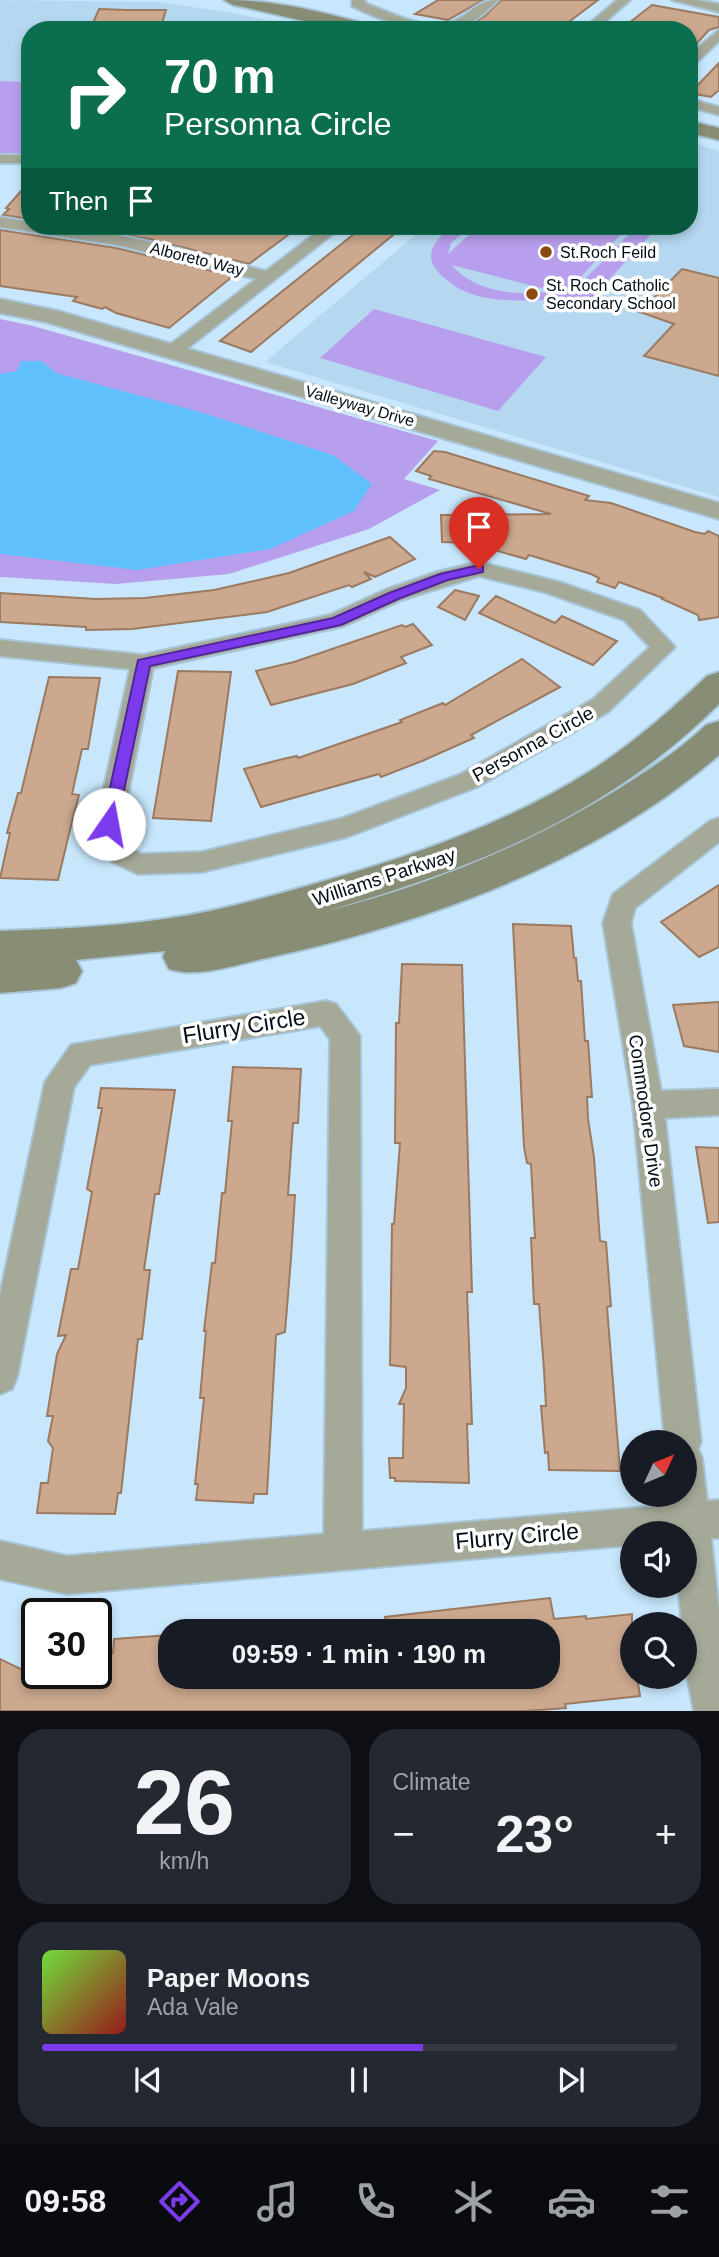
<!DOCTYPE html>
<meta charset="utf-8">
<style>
body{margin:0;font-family:Helvetica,sans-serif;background:#242831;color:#f1f3f6;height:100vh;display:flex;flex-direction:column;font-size:26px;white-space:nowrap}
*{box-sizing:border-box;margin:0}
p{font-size:23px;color:#9ea1a6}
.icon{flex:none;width:38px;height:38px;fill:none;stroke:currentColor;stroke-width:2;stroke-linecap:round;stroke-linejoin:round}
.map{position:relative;height:1711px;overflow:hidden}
.panel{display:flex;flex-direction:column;gap:18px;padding:18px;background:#0d0f14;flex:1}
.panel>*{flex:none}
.banner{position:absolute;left:21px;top:21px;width:677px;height:214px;border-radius:28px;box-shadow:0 4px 10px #0003;background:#0b6e4f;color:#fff;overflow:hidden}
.needle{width:46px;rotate:46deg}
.controls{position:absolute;left:620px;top:1430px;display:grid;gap:14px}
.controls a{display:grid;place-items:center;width:77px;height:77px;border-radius:50%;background:#171b24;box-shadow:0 4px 10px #0003;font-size:35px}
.speed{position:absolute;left:21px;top:1598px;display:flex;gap:14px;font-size:35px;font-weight:700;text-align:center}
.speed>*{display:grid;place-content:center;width:91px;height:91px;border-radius:50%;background:#171b24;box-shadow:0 4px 10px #0003;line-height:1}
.speed .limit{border:4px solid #111;border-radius:10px;background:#fff;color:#111}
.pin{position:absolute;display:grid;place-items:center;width:60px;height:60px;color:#fff;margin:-72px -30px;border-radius:50% 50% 50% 0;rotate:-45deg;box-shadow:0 0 7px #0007}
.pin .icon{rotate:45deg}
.me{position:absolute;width:77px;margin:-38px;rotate:12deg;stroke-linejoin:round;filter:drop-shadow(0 0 5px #0008)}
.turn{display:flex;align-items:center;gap:24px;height:147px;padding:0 28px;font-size:32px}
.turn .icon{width:91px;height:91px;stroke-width:2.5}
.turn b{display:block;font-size:49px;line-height:60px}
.then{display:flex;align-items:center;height:66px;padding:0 28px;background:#0003;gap:14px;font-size:26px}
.big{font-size:52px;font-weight:600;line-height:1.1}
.panel .tile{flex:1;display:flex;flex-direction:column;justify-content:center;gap:10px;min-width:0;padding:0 24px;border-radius:28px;background:#242831}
.panel .dial{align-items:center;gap:0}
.dial b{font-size:91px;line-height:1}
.song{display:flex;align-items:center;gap:21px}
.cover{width:84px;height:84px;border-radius:10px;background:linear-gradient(135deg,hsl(100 70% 55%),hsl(0 70% 35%))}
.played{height:7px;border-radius:4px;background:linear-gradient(90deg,#7c3aed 60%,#363941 60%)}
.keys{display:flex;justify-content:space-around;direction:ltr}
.heat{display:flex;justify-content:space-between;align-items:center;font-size:38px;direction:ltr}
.panel .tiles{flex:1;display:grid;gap:18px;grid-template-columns:1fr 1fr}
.tile:last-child{grid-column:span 2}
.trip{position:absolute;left:158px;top:1619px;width:402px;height:70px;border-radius:28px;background:#171b24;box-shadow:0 4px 10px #0003;font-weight:600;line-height:70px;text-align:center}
.tabs{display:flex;height:112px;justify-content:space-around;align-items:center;background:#090b0e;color:#9ea1a6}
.tabs .icon{width:49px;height:49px}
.tabs .on{color:#7c3aed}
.tabs b{font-size:32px;color:#f1f3f6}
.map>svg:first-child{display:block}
.built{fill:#b5d8f0}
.green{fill:#b89fed;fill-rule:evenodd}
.water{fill:#60c0fb}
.building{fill:#cba88e;stroke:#9b7a61;stroke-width:2}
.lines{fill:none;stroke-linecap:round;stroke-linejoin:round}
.minor-casing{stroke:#a8c4d7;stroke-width:4}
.tertiary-casing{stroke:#a8c4d7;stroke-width:4}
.secondary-casing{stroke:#a8c4d7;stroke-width:4}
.minor{fill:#a5a998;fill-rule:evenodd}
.tertiary{fill:#a5a998;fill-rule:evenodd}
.secondary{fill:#888e75;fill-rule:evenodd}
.route{fill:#7c3aed;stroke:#51269a;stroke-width:2}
.poi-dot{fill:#894b0d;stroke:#fff;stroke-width:2.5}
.labels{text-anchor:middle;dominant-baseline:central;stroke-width:7;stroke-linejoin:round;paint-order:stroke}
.far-poi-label{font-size:16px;fill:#020e16;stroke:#fff;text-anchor:start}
.far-street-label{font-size:16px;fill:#020e16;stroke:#fff}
.street-label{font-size:19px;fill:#020e16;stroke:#fff}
.near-street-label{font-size:23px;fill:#020e16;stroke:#fff}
</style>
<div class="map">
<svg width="719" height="1711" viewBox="0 0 719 1711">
<rect width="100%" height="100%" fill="#c8e7fc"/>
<g class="built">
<path d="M0,0L158,2L234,13L311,30H30V82L0,81Z"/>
<path d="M690,142L719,151V497L265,362L426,226H690Z"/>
</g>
<g class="green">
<path d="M0,81L30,82V155L0,154Z"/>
<path d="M451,226H471L451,243L448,254L479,226H629L573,285L582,282L637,226H659L586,304C538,292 482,316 440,274C421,255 436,240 451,226ZM452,265L549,290V291C519,297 472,291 452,265Z"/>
<path d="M374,309L546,357L498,411L320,358Z"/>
<path d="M0,319L33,326L438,441L404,479L440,490L369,529L229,574L116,584L0,577Z"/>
</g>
<path class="water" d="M21,361H42L56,373L200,412L333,455L372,484L354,511L270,549L137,570L0,554V374L17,371Z"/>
<g class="building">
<path d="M438,0H483L448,20L415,14Z"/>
<path d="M501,0H598L558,30H486L469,26L486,15Z"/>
<path d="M652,5L719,17V27L709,30L690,51V30H620Z"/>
<path d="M99,9L127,10H166L160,30H90Z"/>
<path d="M719,63V90L711,97L690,93Z"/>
<path d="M30,181V219L3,215L9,209L6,208Z"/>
<path d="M70,226H300L249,264L149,239Z"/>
<path d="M364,226H404L251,352L220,341Z"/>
<path d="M0,230L116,248L233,276L169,328L116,313L105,307L102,309L73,301L77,297L0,286Z"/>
<path d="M682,269L719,278V376L644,356L674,324L640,312Z"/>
<path d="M434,451L445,452L589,496L585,500L611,503L695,532L705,534L708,531L719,536V617L699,620L698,615L662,599L663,598L619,582L615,588L597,582L599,578L591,574L529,555L526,559L470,543L442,542L441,515L551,514L429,479L431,476L416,471Z"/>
<path d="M390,537L415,559L375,577L364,572L371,579L352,587L349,585L267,612L132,629L86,630V627L0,622V593L96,599L145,598L214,590L289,573Z"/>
<path d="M455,590L479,596L465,620L438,607Z"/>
<path d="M496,596L555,623L562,616L617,641L593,665L479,613Z"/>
<path d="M413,624L432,645L401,657L406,663L353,684L271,705L256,671L294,662L402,625L405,627Z"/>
<path d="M522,659L560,687L471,735L474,738L422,761L381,777L379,774L261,807L244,769L283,759L297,756L298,758L402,722L400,720L443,703L445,705Z"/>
<path d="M178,671L231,672L211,821L153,818Z"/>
<path d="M49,677L100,678L88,749H82L72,794L79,795L69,834L58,880L0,878L10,833H7L18,793H21Z"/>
<path d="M719,885V947L699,957L661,922Z"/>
<path d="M513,924L571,926L574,958H576L578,981H581L585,1041H588L592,1097H587L588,1119L594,1157L600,1241L606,1242L607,1255L611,1306L607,1307L620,1471L549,1470L548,1452L545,1453L541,1406H546L544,1370L539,1304H534L531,1238H535L531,1164L527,1163L524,1147Z"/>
<path d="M402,964L462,965L472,1292H467L472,1424H467L469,1483L395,1481V1478H390L389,1458H403L404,1404H399L406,1388V1367L390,1365L392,1224H394L400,1143H395L396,1023H399Z"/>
<path d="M719,1002V1052L684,1046L673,1005Z"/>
<path d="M233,1067L301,1069L298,1123H293L288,1195H295L291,1258L285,1332L276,1335L267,1494H254L253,1503L196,1500L198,1484H195L204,1398H200L206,1331H204L212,1263H215L222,1193H225L232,1121H228Z"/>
<path d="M101,1088L175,1090L159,1194H155L144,1270H150L142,1339H138L121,1493H118L115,1514L37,1513L41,1483H48L53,1448L48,1441L53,1416H47L57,1354L66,1335L58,1336L71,1269H78L92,1192L87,1189L102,1108H98Z"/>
<path d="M696,1147L719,1148V1222L708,1223Z"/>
<path d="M550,1598L554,1619L586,1616V1619L632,1614V1676H637L640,1696L565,1704L566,1708L526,1711H0V1659L29,1673H96V1654L113,1653L114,1639L170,1635V1676H548V1631H386L385,1617Z"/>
</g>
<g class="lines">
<g class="minor-casing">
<g id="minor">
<path d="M352,0H364L367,4C390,12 424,31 449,23C469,17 475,0 498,0C488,11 472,24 458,28C431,38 376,19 352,6Z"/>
<path d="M617,0H630L596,30H582Z"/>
<path d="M672,0H697L719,4V12Z"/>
<path d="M719,30V41L695,64L690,65V54Z"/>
<path d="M690,99L719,107V115L690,107Z"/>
<rect x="0" y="155" width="30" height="8"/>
<path d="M0,217L30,222V226C109,226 189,253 266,271L325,226H343L179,355H167L164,351L167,347L256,279L117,245L0,227Z"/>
<path d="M479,562L559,582L640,610L675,647L608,712L477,787L347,837L202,872L138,874L112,862L96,824L130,669L0,656V640L143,655L330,615L385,590L437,572ZM479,576L544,592L624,620L650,647L592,700L459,775L343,818L202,852L141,854L132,849L122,824L153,668L344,626L401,600Z"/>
<path d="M719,818V842L635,908L631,923L661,1091L719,1089V1115L665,1118L701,1442L698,1449L702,1458L707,1501L719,1500V1538H711L719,1610V1711H694L686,1672L684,1624H682L678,1586H684V1533H632V1545L67,1594L0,1579V1541L67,1556L324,1534L330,1039L320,1026L90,1065L74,1087L17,1377L12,1389L0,1394V1295L45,1082L71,1045L326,1001L336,1004L360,1036L362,1531L670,1505L669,1494H684V1442H665L633,1105L603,923L613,894L710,821Z"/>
</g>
</g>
<g class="tertiary-casing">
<path id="tertiary" d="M0,299L58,311L719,503V519L46,322L0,313Z"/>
</g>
<g class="secondary-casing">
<g id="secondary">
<path d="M224,0C277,0 322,12 373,26L375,30C330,30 279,14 233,5Z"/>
<path d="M690,121L719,128V140L690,133Z"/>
<path d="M719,672V704C605,817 475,868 324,912C427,886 524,847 615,791C647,771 679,751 706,725L719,721V755C595,863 426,923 267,958C237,964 198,979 169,969L163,957L165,951L76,960L82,971L76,983L61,988L0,993V931C55,929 110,927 164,919C215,912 264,898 314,884C410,857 507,824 592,770C634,743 671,710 707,676Z"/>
</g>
</g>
<use href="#minor" class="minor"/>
<use href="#tertiary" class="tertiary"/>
<use href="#secondary" class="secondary"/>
</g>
<path class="route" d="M479,565L483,566V572L448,580L398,599L341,625L150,666L117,824L109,830L104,828L102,824L138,660L333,618L389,593L440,574Z"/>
<g class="poi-dot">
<circle cx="546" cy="252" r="7"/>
<circle cx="532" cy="294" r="7"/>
</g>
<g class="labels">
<g class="far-poi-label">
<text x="560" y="252">St.Roch Feild</text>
<text x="546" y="285">St. Roch Catholic<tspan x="546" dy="18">Secondary School</tspan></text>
</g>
<g class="far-street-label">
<text transform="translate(197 259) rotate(14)">Alboreto Way</text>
<text transform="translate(360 406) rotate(16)">Valleyway Drive</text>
</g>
<g class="street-label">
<text transform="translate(533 744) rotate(-29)">Personna Circle</text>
<text transform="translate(384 877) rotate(-18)">Williams Parkway</text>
<text transform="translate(646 1111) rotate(82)">Commodore Drive</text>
</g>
<g class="near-street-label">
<text transform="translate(244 1026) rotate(-9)">Flurry Circle</text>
<text transform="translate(517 1536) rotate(-5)">Flurry Circle</text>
</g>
</g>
</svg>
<div class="controls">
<a><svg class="needle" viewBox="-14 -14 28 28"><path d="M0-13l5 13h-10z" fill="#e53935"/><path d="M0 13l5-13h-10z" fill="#9ea1a6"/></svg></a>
<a><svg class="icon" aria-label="sound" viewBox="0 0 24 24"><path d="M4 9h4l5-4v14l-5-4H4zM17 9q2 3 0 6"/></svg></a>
<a><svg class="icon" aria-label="search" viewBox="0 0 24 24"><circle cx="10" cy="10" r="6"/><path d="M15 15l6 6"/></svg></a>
</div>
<div class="speed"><div class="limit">30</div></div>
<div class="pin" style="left:479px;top:569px;background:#d93025"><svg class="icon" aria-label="arrive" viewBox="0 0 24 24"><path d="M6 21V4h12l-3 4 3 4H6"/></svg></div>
<svg class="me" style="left:109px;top:824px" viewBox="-20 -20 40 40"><circle r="19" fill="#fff"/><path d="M0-13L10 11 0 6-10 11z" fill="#7c3aed"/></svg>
<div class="trip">09:59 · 1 min · 190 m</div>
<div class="banner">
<div class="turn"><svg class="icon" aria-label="right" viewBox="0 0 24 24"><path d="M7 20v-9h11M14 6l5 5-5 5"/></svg><div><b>70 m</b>Personna Circle</div></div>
<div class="then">Then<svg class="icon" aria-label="arrive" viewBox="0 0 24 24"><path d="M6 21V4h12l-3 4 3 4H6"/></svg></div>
</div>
</div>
<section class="panel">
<div class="tiles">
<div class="tile dial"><b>26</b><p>km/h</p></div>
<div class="tile"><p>Climate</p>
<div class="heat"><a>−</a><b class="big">23°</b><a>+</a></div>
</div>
<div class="tile">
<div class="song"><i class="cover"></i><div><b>Paper Moons</b><p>Ada Vale</p></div></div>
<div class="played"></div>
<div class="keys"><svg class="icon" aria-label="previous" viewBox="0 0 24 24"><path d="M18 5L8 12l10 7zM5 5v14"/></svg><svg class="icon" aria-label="pause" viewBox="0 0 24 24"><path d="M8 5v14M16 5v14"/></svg><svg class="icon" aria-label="next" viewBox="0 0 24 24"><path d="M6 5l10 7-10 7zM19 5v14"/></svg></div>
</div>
</div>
</section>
<nav class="tabs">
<b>09:58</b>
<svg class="icon on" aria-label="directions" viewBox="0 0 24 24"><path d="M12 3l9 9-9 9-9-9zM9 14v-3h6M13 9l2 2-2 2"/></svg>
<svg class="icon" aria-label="music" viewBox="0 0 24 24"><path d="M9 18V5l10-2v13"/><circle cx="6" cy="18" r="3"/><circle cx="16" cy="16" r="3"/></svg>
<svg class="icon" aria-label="phone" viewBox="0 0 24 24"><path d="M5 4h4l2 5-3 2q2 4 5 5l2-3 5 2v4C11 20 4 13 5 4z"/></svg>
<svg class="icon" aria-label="climate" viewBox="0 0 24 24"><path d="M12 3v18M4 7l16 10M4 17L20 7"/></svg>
<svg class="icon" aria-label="car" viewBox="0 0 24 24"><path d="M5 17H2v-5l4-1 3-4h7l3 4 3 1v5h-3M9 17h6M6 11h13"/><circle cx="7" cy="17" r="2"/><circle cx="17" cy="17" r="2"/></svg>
<svg class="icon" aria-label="filters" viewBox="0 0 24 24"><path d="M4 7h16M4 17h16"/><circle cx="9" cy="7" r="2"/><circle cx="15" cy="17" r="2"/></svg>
</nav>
